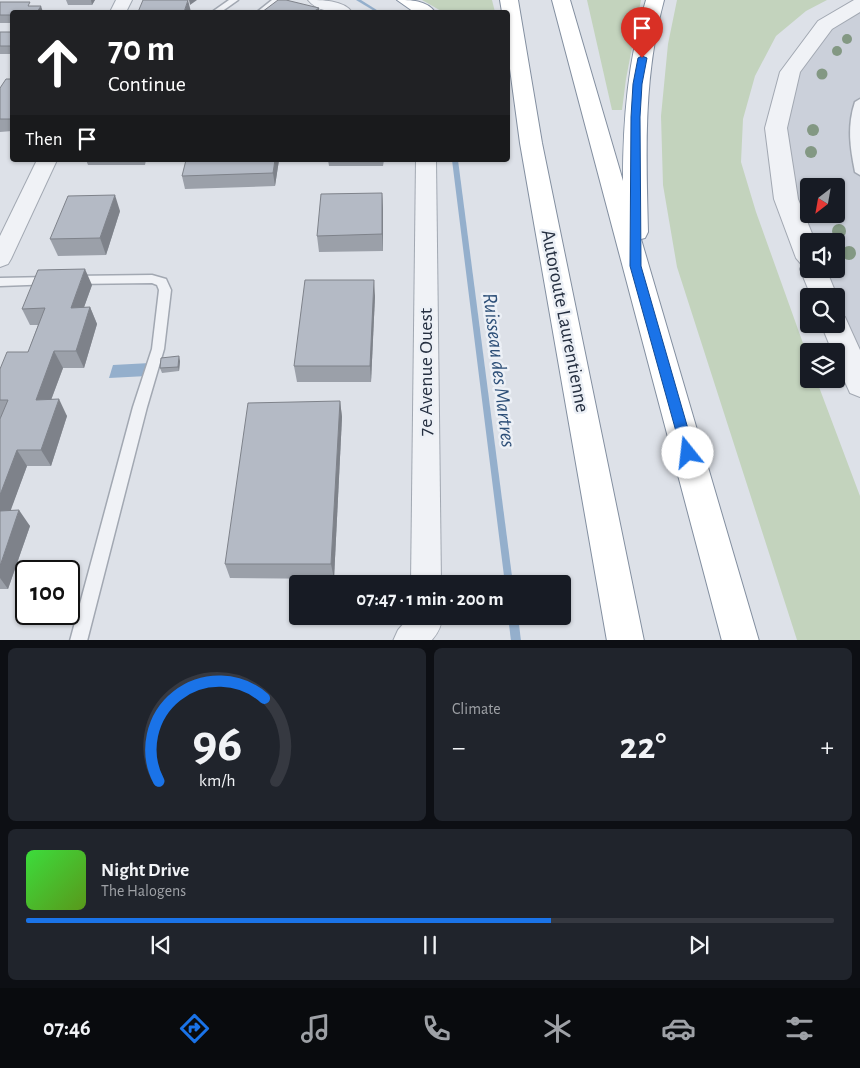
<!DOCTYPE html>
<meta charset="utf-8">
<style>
body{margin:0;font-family:"Alegreya Sans",sans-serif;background:#20242c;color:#f1f3f6;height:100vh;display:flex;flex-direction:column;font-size:19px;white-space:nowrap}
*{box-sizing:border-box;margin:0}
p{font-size:16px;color:#9ea1a6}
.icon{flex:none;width:28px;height:28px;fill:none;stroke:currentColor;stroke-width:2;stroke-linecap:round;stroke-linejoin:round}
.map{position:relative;height:640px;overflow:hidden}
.details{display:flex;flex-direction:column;gap:8px;padding:8px;background:#0d0f14;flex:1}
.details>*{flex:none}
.top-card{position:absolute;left:10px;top:10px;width:500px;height:152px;border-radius:5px;box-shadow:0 1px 4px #0004;background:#202124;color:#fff;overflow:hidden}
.needle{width:32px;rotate:211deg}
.tools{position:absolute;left:800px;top:178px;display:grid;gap:10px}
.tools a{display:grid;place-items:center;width:45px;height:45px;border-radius:5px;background:#171b24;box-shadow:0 1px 4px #0004;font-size:25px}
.speed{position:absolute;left:15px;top:560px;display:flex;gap:10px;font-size:25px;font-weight:700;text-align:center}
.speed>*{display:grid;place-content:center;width:65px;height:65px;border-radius:50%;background:#171b24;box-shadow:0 1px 4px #0004;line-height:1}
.speed .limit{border:2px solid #111;border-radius:8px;background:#fff;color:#111}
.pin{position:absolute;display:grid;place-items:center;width:42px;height:42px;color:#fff;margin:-51px -21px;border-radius:50% 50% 50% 0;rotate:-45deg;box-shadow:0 0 5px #0007}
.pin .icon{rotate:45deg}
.me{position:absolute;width:55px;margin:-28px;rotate:344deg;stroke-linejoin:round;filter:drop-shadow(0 0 4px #0008)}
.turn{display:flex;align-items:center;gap:18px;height:105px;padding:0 15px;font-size:22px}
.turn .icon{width:65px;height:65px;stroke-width:2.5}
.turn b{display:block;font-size:35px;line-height:42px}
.then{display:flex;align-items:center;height:48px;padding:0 15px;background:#0003;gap:10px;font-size:19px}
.big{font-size:38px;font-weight:700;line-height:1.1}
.details .widget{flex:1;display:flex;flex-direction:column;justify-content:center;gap:8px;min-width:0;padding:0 18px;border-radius:8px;background:#20242c}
.details .dial{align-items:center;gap:0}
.dial svg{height:130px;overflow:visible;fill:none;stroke:#363941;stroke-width:7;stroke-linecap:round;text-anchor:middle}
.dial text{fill:#f1f3f6;stroke:none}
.song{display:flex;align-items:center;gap:15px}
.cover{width:60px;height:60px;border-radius:8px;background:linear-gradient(135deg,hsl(120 70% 55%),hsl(90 70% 35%))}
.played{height:5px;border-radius:2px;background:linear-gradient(90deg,#1a73e8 65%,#363941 65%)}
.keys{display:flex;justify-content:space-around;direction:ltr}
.heat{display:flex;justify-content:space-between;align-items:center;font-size:28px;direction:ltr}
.details .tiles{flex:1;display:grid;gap:8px;grid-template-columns:1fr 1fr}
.widget:last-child{grid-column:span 2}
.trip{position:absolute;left:289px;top:575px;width:282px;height:50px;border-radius:5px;background:#171b24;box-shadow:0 1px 4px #0004;font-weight:700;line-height:50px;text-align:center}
.dock{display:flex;height:80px;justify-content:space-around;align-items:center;background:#090b0e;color:#9ea1a6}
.dock .icon{width:35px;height:35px}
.dock .current{color:#1a73e8}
.dock b{font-size:22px;color:#f1f3f6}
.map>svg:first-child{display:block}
.built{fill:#cbd0da;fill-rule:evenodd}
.green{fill:#c3d3bd}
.water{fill:#94afcc}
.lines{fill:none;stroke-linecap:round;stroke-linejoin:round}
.stream{fill:#94afcc;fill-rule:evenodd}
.service-casing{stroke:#a2a8b2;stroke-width:3}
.minor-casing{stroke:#a2a8b2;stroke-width:2}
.tertiary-casing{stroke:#a2a8b2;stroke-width:2}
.motorway-casing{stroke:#838fa0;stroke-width:2}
.service{fill:#f0f2f6;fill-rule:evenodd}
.minor{fill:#f0f2f6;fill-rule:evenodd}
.tertiary{fill:#f0f2f6;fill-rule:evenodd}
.motorway{fill:#fff;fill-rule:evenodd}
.tree{fill:#839883}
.wall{fill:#9ba0a9}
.shaded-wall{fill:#7e828a}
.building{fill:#b4bac5;stroke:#7e828a}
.route{fill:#1a73e8;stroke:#114b97}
.labels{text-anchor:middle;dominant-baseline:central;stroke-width:5;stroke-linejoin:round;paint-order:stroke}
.street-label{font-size:20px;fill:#252f40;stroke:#ecf0f6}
.water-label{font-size:21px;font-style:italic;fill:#2c4e77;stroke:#ecf0f6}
</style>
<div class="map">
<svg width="860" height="641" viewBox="0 0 860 641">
<rect width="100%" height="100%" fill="#dde1e8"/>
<path class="built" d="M860,4V385L835,324L836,296H824L813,269H836V241H809L776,128L790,72L825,25ZM809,186H836V214H809Z"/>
<g class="green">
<path d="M422,0H492L495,12H443Z"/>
<path d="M587,0H641L626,79L622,110H612Z"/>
<path d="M677,0H827L806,11L776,36L755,76L743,119L741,162L756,212L809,360V379H816L860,496V640H797L677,267L663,185L661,116L668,44Z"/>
</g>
<path class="water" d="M150,363L147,376L109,378L113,365Z"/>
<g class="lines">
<g class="stream">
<path d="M356,0H361L380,12H376Z"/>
<path d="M452,160H458L513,584H505Z"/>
<path d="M508,616H518L521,641H511Z"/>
</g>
<g class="service-casing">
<g id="service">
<path d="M229,0H238L221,12H212Z"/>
<path d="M272,0H281L266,12H257Z"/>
<path d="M860,99V175L855,172C850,147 847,126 855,102Z"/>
<path d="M152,275L166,279L171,290L164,349L147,407L87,641H70L133,407L152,349L159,290L157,285L152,283L72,284L66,280L72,276Z"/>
<path d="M50,277L54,278L56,281L54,284L0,286V278Z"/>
</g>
</g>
<g class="minor-casing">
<g id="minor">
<path d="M116,0H132L126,12H110Z"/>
<path d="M308,0C322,0 343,0 352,12C339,14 317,12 308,0Z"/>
<path d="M37,160H57L11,259L8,264L0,267V236Z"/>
<path d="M416,160H436L441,584H411Z"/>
<path d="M410,616H442C442,626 438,633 431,641H393L398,630Z"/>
</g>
</g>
<g class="tertiary-casing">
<g id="tertiary">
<path d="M854,0H860V12L832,29L800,72L787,128L798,199L815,241H809V269H826L837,296L836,298V296H811L800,269L802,265L796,258L774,199L765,128L780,72L783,68L818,21Z"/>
<path d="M836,314L845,317L860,350V397L850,393L836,362V351H832L821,324H836Z"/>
</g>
</g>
<g class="motorway-casing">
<g id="motorway">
<path d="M397,0C411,0 426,0 435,12H414Z"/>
<path d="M500,0H518L542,143L644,641H607L520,143L508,54V12H502Z"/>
<path d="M552,0H570L623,181C623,119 628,60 646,0H664C643,77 646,153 648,232L645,238L641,239L759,641H722Z"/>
</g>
</g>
<use href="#service" class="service"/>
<use href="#minor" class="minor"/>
<use href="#tertiary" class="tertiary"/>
<use href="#motorway" class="motorway"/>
</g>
<g class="tree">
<circle cx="847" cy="39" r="5"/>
<circle cx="837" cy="51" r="5"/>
<circle cx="822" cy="74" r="5.5"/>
<circle cx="813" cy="130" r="6"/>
<circle cx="811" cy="152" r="6"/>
<circle cx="839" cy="231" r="7"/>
<circle cx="849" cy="253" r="7"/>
</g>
<g class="wall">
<path d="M66,0H95L92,5H68Z"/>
<path d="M0,2L12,12V23H0Z"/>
<rect x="0" y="32" width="12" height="22"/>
<path d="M12,79V131L0,132V88Z"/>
<path d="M86,160H146L145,165H88Z"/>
<path d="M279,160L275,186L185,189L182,176Z"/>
<path d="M328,160H384L383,166H329Z"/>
<path d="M382,193L383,210V251L319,252L317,236Z"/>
<path d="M120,211L106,255L58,256L50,239Z"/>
<path d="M92,285L84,307H90L97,324L84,368H63L51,400L67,416L51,466H27L10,511L30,526L8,589H0V419L1,417H0V369L28,352L38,325H30L22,309Z"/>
<path d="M375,296L371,382H297L294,366Z"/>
<path d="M180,361L179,371L162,373L160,368Z"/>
<path d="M340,401L342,417L334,579L230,578L225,564Z"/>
</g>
<g class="shaded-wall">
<path d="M91,0H95L92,5Z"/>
<path d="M188,0L191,12H184Z"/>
<path d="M189,0H197L190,5Z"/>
<path d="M41,6L43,12H37Z"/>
<path d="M319,8V12H313Z"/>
<path d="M275,160H279L275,186L273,173Z"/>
<path d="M382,193L383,210V251L382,234Z"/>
<path d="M115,195L120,211L106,255L100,238Z"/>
<path d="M85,269L92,285L78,324L71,308Z"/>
<path d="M374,280L375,296L371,382L370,366Z"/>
<path d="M90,307L97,324L84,368L76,351Z"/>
<path d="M54,351L63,368L45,416L36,400Z"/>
<path d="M179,356L180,361L179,371L178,367Z"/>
<path d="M59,399L67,416L51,466L41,450Z"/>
<path d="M340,401L342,417L334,579L331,564Z"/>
<path d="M17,450L27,466L5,526L0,520V495Z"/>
<path d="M19,510L30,526L8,589L0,578V566Z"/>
</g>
<g class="building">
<path d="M143,0H188L184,12H138Z"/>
<path d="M278,0H286L319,8L313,12H262Z"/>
<path d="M0,2H30L28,6H41L37,12H12V15H0Z"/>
<rect x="0" y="32" width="12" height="14"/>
<path d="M6,79H12V119H0V88Z"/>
<path d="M186,160H275L273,173L182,176Z"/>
<path d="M382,193V234L317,236L321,194Z"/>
<path d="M115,195L100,238L50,239L68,196Z"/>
<path d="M85,269L71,308L90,307L76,351H54L36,400L59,399L41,450H17L0,495V419L8,400H0V369L7,352H28L45,308L22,309L38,270Z"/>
<path d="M305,280H374L370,366H294Z"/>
<path d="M179,356L178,367L160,368L161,358Z"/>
<path d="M340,401L331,564H225L248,403Z"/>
<path d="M19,510L0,566V511Z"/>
</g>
<path class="route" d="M642,56L647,58L642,84L640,117L641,266L695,453L693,457L688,459L684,457L682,453L630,266L631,117L633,84L638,58Z"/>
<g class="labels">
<g class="street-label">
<text transform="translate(565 321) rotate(79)">Autoroute Laurentienne</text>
<text transform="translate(426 372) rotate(-90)">7e Avenue Ouest</text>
</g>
<g class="water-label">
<text transform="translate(499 370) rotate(83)">Ruisseau des Martres</text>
</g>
</g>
</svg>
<div class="tools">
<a><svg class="needle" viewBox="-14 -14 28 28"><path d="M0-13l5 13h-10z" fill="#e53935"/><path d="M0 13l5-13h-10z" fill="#9ea1a6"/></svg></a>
<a><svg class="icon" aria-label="sound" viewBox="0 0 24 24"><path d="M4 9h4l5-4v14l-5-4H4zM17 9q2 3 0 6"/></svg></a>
<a><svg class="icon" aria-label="search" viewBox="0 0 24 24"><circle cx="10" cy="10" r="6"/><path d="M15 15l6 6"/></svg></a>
<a><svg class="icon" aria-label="layers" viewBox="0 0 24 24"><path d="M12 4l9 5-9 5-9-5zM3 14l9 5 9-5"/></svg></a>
</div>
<div class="speed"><div class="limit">100</div></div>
<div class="pin" style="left:642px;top:58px;background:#d93025"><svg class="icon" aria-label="arrive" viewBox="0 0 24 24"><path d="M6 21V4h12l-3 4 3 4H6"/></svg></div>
<svg class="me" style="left:688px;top:453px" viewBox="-20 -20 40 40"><circle r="19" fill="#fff"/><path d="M0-13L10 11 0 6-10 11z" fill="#1a73e8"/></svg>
<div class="trip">07:47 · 1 min · 200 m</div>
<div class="top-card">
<div class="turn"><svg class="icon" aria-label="ahead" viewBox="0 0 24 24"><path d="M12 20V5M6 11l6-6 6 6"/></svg><div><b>70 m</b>Continue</div></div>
<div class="then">Then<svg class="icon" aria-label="arrive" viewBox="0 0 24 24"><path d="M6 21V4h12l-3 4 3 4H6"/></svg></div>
</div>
</div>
<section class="details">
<div class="tiles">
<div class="widget dial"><svg viewBox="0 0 100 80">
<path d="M14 69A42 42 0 1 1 86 69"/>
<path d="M14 69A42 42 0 0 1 79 18" stroke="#1a73e8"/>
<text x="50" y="56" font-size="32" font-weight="700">96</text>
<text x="50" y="72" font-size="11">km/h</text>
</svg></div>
<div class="widget"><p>Climate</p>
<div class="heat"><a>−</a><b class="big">22°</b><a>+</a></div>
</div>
<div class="widget">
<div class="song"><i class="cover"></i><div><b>Night Drive</b><p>The Halogens</p></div></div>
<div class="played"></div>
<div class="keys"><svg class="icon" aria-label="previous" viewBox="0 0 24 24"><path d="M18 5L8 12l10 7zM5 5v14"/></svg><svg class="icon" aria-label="pause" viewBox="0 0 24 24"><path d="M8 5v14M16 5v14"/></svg><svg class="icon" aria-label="next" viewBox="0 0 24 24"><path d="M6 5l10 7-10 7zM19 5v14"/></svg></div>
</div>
</div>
</section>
<nav class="dock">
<b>07:46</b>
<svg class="icon current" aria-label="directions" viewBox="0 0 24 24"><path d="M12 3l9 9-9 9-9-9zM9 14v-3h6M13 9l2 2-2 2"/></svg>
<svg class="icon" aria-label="music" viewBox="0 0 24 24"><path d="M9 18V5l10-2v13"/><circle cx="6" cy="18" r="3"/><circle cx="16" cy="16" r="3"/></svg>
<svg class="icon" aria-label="phone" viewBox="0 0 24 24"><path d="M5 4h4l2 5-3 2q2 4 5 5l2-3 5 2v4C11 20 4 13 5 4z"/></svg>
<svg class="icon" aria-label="climate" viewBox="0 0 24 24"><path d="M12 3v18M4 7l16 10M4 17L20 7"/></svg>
<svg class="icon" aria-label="car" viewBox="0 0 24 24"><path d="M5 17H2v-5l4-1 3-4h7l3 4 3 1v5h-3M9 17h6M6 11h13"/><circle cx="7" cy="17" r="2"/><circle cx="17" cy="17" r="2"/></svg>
<svg class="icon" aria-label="filters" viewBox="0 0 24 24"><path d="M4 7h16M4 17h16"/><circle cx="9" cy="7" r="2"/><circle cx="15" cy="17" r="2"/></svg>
</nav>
